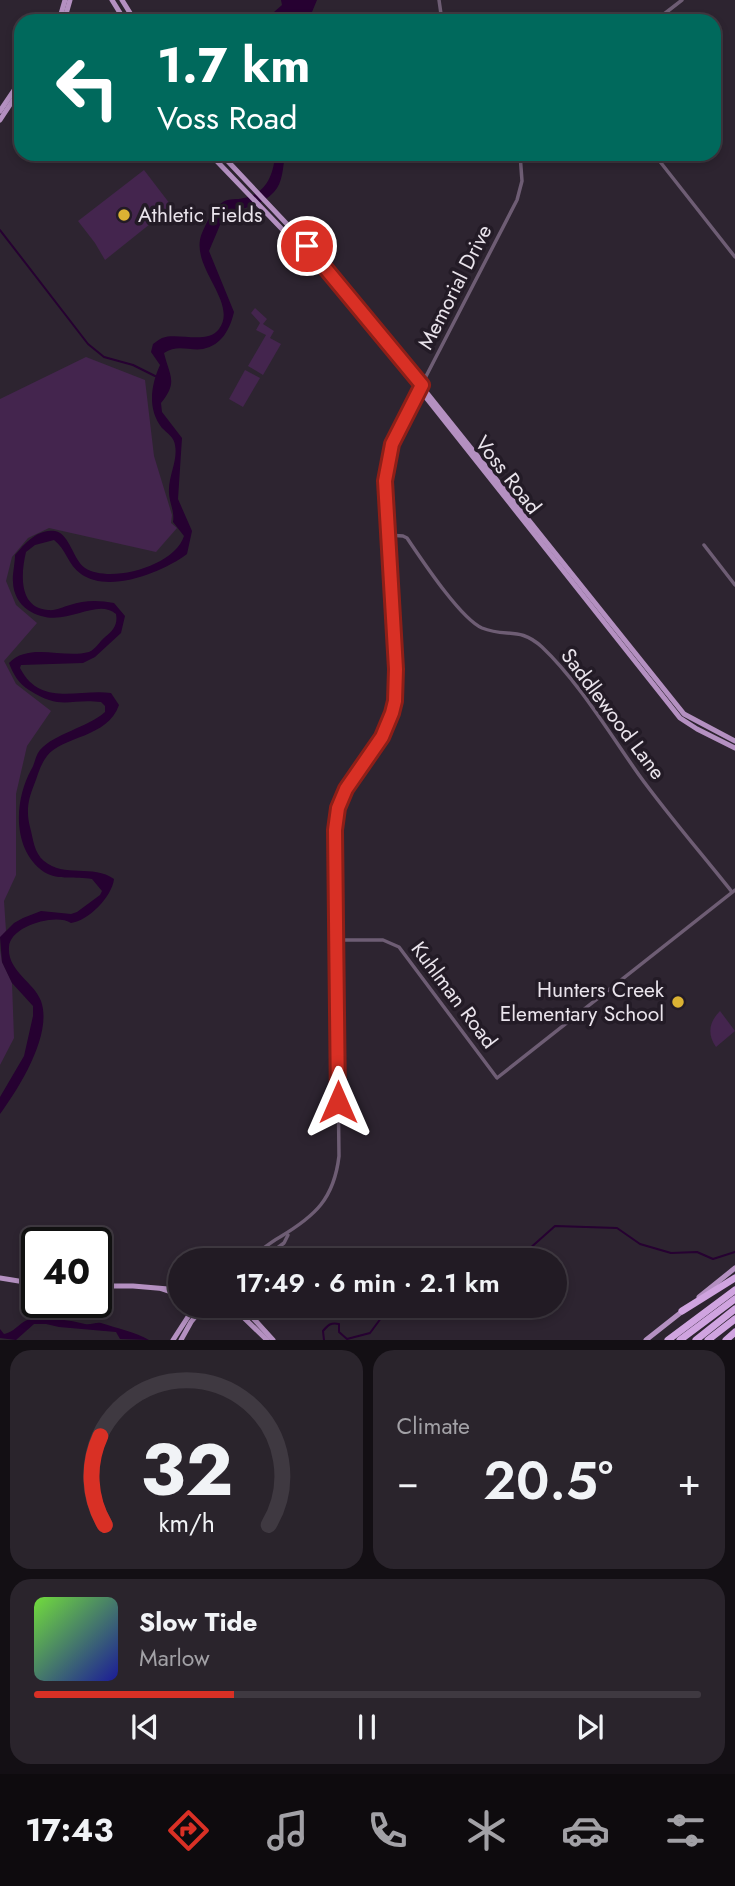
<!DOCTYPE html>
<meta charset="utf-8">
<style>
body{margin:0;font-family:Jost,sans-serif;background:#2a242c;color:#f1f3f6;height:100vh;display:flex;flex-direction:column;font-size:26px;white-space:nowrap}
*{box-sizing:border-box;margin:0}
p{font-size:23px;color:#a2a1a6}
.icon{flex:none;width:38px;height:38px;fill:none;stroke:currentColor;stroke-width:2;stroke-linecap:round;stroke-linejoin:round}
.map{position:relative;height:1340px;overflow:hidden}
.side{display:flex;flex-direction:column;gap:10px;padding:10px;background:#130f14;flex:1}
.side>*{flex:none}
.top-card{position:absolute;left:14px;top:14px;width:707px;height:147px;border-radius:21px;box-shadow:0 4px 10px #0003,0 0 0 2px #3f3941;background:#00695c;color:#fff;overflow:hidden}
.speed{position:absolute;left:21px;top:1227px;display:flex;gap:14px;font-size:35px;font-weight:700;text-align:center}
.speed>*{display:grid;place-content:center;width:91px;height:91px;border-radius:50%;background:#221b24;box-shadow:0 4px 10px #0003,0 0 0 2px #3f3941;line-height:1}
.speed .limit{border:4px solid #111;border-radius:10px;background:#fff;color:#111}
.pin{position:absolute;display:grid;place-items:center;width:60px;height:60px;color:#fff;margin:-30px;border:4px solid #fff;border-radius:50%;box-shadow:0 2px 7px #0007}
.me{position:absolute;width:77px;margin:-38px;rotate:0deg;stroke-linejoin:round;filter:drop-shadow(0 0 5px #0008)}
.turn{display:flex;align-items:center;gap:24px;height:147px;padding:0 28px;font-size:32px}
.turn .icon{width:91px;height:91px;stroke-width:2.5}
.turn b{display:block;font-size:49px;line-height:60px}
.big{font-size:52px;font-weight:600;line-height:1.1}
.side .widget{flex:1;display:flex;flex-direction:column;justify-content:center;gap:10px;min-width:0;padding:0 24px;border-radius:21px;background:#2a242c}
.side .dial{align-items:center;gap:0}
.dial svg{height:182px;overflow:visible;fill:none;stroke:#3f3941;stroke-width:7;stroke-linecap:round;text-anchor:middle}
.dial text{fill:#f1f3f6;stroke:none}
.song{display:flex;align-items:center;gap:21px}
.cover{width:84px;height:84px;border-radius:10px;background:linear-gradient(135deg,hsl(100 70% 55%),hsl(240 70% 35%))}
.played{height:7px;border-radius:4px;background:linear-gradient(90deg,#d93025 30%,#3f3941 30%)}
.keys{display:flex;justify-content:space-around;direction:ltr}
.heat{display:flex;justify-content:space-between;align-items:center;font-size:38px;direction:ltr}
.side .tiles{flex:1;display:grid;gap:10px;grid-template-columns:1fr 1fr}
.widget:last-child{grid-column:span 2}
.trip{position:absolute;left:168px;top:1248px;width:399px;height:70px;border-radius:35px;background:#221b24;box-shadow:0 4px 10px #0003,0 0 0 2px #3f3941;font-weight:600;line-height:70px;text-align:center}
.menu{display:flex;height:112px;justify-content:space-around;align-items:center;background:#0e0b0e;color:#a2a1a6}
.menu .icon{width:49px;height:49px}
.menu .on{color:#d93025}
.menu b{font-size:32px;color:#f1f3f6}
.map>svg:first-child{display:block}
.green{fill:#44254e}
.water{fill:#260131}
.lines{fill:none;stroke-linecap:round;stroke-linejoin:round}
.stream{stroke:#260131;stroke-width:2}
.minor{stroke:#6e5d74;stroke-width:3.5}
.major{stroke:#b490c1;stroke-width:5}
.highway{stroke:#d0a4e0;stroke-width:7}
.route-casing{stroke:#8d1f18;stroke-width:18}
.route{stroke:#d93025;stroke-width:12}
.poi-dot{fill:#dbb233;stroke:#231b26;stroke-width:2.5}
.labels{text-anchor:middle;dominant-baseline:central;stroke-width:7;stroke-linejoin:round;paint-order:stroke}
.poi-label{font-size:21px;fill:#eae4ec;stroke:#231b26;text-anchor:start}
.street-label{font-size:21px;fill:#eae4ec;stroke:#231b26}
</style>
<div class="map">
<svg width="735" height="1340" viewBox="0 0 735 1340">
<rect width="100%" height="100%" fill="#2d2430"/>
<g class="green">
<path d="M144,170L170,204V208L105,260L95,243L78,221Z"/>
<path d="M255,308L267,319L263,324L274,331L270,338L281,344L263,375L248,366L266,335L256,330L260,323L251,313Z"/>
<path d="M86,357L145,380L154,456L172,515L171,523L177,528L156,552L49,528L28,538L12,557L6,581L16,605L37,623L4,661L16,684L51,711L27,746L16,794V875L4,901L6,931L0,938V399Z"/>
<path d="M245,370L260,378L243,407L229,399Z"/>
<path d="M0,950L2,962L12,983L14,1038L0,1065Z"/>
<path d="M720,1011L735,1031L716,1047C707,1034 709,1022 720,1011Z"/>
</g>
<g class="water">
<path d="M281,0H317L312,12H305L286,21H242L274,12L282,5Z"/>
<path d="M275,154H285C283,166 283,183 274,192C263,204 242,211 226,211L209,251L234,312C230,329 222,345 203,349C189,351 177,344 164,353C170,377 178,382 161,403L162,412L182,438L178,499L192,531L187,554C163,572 109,594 81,574C68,565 66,549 54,540L35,545L26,552C21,573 18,608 48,610C56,611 62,607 70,605C84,600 99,600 114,603L125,616L121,633L95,657L83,663L21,665L20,668C40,707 77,689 111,693L119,705C108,738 62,736 47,756C40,765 38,775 34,785C28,800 26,811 30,827C33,838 34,853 44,861C64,878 93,864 114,879C112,897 88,921 71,923C56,913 10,926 9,947C7,971 34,982 41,1001C53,1034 19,1088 0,1114V1097L24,1056L33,1016V1006L12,983L2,962L0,937L14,923L23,918L41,911L71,914L77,912L100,895L102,891L92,879C76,876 59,881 44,872C12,850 14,801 31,770C35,764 35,756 40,750C55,733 87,728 105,712V706L101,702C69,698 62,711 29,690C19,684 13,674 9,663C29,642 63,659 89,652C96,649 99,642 105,637C113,631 118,625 116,614C94,596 63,633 28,610C19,604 13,593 13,582C12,576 15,564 15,555C24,544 38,528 55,531C70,534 73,560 85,568C110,584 175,566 184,536L173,522C175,510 168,501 169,489C169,475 178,460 175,445C174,437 167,433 162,428C147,409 151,385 160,365L151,352L153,344C156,342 158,340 162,338C178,332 207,345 219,329C239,302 188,266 202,233C207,222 213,208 223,202C229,198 237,200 244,198C266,194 274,174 275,154Z"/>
<path d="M35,1317C52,1318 69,1320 85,1324C91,1325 96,1322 101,1323C116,1328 136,1332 149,1340L120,1339L116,1332L59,1327L46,1324H34L16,1340L0,1338V1329L4,1334C16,1332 19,1321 35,1317Z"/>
</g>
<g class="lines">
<g class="stream">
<path d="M0,230L88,344L104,357L133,365L155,376"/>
<path d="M468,1260H492L528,1250L555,1226L617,1228L640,1244L671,1253L697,1252L713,1259L735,1252"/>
<path d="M324,1340L323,1331C328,1325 331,1322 339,1324V1332L347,1339L370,1333L387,1310L395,1306"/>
</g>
<g class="minor">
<path d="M439,0L442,21"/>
<path d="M655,21L682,0"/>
<path d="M654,154L735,257"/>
<path d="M388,535L403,536L407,538C422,560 460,618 482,628C507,638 519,626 542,647C578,681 610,734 639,775C668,815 701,853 732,892"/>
<path d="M704,545L735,585"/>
<path d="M337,940H383L399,947L497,1078L735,890"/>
<path d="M248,1260C259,1252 269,1243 280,1237C315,1216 334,1199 339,1156L335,830L339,808L346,789L381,737L392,713L395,700L396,669L384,486L392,444L405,417L517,200L522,181L520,154"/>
<path d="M261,1260L284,1243L288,1235"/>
</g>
<g class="major">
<path d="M112,0L125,21"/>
<path d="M122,0L135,21"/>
<path d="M59,21L65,0"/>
<path d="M64,21L70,0"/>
<path d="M0,111L21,80"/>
<path d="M0,120L21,88"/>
<path d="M210,154L325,274L420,390L680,718L697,729L735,748"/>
<path d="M221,154L318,257L684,714L735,741"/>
<path d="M0,1278L37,1284"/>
<path d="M96,1286H133L180,1290"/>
<path d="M162,1289L180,1295"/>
<path d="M699,1297L735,1268"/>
<path d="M221,1306L243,1317L267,1340"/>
<path d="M233,1306L253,1318L273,1340"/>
<path d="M173,1340L195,1306"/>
<path d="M181,1340L191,1322L204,1306"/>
<path d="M646,1340L684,1310"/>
</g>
<g class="highway">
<path d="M682,1311L735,1278"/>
<path d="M668,1340L735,1290"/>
<path d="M680,1340L735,1299"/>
<path d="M696,1340L735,1309"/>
<path d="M708,1340L735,1319"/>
<path d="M726,1340L735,1332"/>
</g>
</g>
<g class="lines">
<g class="route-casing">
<path id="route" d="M307,246L422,385L392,444L385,481L396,669L395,701L392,713L382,737L346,789L338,808L335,830L338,1102"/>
</g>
<use href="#route" class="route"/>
</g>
<g class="poi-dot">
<circle cx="124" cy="215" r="7"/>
<circle cx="678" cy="1002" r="7"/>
</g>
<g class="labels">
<g class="poi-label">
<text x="138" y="215">Athletic Fields</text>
<text x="664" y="990" text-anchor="end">Hunters Creek<tspan x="664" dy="24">Elementary School</tspan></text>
</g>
<g class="street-label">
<text transform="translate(455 287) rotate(-63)">Memorial Drive</text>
<text transform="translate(508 475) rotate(52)">Voss Road</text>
<text transform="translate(613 714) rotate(53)">Saddlewood Lane</text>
<text transform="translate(454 995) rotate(53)">Kuhlman Road</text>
</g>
</g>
</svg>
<div class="speed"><div class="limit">40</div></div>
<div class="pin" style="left:307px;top:246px;background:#d93025"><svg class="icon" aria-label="arrive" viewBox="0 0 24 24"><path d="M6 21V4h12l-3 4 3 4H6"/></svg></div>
<svg class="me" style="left:338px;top:1102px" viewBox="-20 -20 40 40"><path d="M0-17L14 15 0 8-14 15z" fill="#d93025" stroke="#fff" stroke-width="4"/></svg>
<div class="trip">17:49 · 6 min · 2.1 km</div>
<div class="top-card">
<div class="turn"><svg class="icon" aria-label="left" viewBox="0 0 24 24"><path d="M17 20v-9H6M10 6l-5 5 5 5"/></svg><div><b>1.7 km</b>Voss Road</div></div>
</div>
</div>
<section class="side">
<div class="tiles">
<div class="widget dial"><svg viewBox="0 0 100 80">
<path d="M14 69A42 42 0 1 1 86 69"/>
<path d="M14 69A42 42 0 0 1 12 30" stroke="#d93025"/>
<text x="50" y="56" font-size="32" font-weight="700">32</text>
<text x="50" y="72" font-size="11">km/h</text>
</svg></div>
<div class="widget"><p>Climate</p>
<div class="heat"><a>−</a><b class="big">20.5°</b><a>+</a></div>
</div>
<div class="widget">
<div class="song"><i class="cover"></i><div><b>Slow Tide</b><p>Marlow</p></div></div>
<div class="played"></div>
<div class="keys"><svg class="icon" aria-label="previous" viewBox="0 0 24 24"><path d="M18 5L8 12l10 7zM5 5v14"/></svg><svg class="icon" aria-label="pause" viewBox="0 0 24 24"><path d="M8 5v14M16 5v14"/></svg><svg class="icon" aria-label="next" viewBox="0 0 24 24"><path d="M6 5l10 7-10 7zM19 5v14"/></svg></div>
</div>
</div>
</section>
<nav class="menu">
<b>17:43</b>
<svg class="icon on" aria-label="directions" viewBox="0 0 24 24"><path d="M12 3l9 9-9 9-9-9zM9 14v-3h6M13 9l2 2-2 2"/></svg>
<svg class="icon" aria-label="music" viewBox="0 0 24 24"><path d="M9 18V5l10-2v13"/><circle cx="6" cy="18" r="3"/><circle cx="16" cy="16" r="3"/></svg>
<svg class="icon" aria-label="phone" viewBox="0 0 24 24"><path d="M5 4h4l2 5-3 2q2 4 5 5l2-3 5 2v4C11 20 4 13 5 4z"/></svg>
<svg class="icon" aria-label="climate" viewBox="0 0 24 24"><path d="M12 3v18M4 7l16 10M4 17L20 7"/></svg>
<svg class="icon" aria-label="car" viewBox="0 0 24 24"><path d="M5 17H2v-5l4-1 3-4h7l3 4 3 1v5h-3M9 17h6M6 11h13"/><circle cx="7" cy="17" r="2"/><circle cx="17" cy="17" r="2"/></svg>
<svg class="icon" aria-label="filters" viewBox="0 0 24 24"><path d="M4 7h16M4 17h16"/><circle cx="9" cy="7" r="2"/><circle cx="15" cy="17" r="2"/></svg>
</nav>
